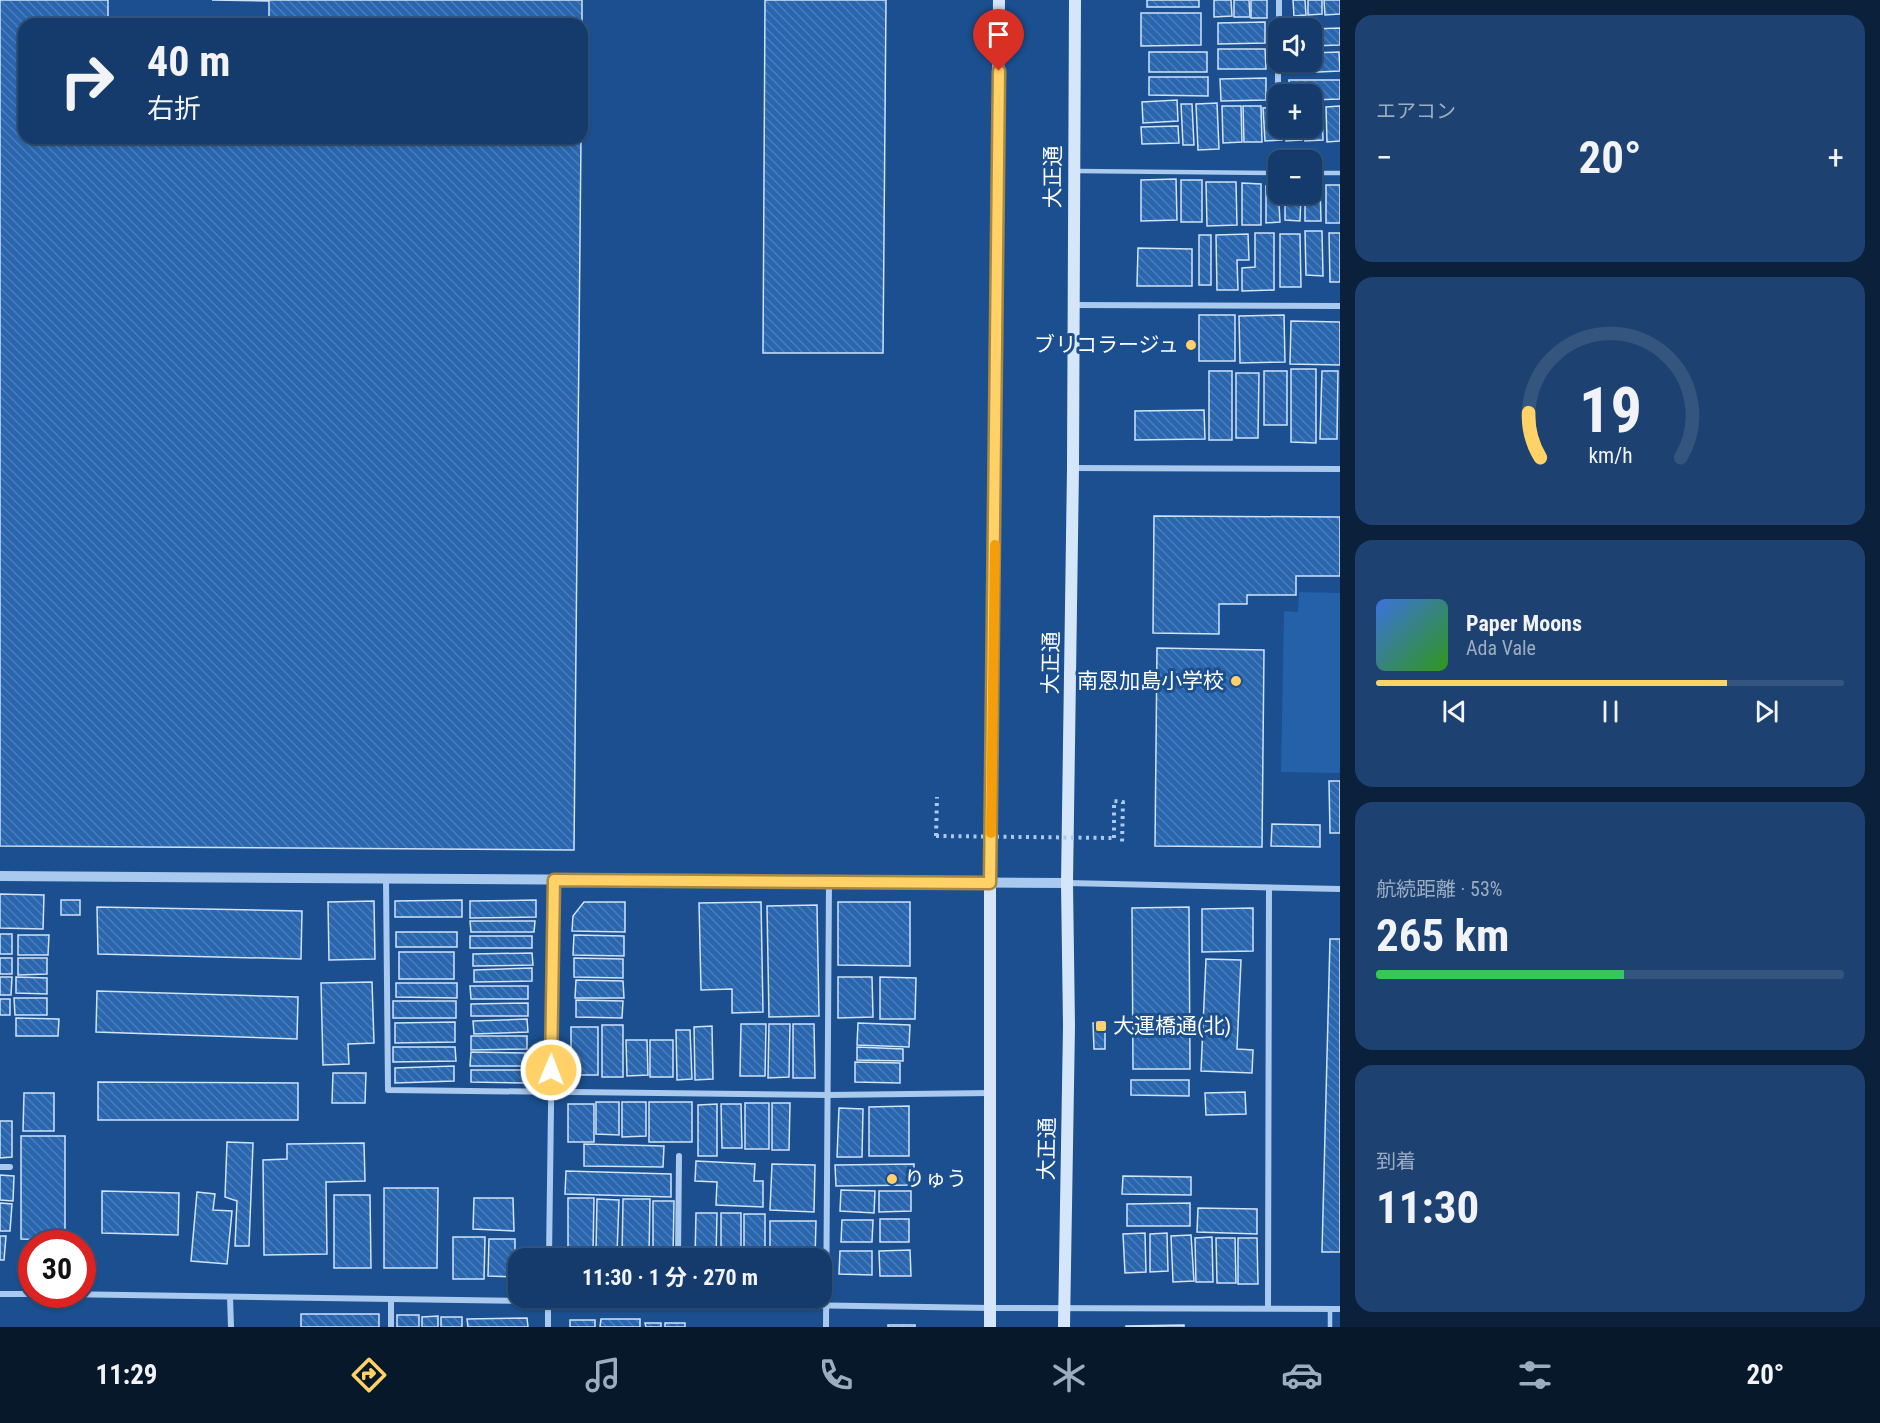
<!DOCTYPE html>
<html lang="ja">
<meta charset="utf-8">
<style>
body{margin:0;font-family:"Roboto Condensed","Noto Sans JP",sans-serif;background:#1d4271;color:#f1f3f6;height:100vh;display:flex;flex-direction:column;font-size:22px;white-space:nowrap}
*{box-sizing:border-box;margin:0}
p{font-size:20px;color:#9dadc1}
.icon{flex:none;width:33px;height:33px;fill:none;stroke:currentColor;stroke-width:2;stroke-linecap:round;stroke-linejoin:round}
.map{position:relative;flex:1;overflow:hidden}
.details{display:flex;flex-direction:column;gap:15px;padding:15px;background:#0b203b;width:540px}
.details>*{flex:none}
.guide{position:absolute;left:18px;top:18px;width:570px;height:126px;border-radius:18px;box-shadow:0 2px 4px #0004,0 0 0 2px #33557e;background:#143b6b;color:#f1f3f6;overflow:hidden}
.tools{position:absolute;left:1268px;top:18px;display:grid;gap:12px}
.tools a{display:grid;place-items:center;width:54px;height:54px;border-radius:12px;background:#143b6b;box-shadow:0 2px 4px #0004,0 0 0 2px #33557e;font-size:30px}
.speed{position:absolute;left:18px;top:1230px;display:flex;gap:12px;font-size:30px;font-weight:700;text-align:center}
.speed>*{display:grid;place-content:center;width:78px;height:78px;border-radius:50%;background:#143b6b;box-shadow:0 2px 4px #0004,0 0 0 2px #33557e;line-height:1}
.speed .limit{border:9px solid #d22;background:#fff;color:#111}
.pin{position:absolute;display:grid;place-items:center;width:51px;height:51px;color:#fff;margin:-62px -26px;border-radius:50% 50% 50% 0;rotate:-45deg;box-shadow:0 0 6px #0007}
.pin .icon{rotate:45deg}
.me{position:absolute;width:66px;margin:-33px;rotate:1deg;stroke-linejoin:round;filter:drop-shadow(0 0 4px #0008)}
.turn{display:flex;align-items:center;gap:21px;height:126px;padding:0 30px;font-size:27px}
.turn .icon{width:78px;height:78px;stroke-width:2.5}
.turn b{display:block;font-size:42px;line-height:51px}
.big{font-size:45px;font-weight:700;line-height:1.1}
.details .widget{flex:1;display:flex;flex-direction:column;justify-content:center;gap:9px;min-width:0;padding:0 21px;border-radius:18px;background:#1d4271}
.details .dial{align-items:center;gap:0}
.dial svg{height:156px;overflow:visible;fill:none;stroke:#33557e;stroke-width:7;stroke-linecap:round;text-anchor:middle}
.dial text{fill:#f1f3f6;stroke:none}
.song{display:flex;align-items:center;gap:18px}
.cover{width:72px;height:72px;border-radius:9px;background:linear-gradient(135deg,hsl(220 70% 55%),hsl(110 70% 35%))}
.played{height:6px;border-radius:3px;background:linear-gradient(90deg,#ffd166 75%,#33557e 75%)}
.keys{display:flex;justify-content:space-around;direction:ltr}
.heat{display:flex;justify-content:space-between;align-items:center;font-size:33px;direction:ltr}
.charge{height:9px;border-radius:4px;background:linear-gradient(90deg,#34c759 53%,#33557e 0)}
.trip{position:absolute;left:508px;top:1248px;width:324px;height:60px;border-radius:18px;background:#143b6b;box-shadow:0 2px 4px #0004,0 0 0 2px #33557e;font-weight:700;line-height:60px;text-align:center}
.tabs{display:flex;height:96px;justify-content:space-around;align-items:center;background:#08182b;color:#9dadc1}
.tabs .icon{width:42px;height:42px}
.tabs .on{color:#ffd166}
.tabs b{font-size:27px;color:#f1f3f6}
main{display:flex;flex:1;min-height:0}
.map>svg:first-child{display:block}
.pitch{fill:#2461a8}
.building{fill:url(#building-back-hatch);stroke:#cfe3fa;stroke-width:1.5}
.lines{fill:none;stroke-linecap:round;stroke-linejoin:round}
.path{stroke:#a9c9ee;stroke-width:4;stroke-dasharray:3 4.5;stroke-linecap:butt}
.service{stroke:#a9c9ee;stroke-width:4.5}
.minor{stroke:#a9c9ee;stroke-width:6}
.tertiary{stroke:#a9c9ee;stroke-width:10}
.secondary{stroke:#d6e6fa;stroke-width:12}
.path-bridge{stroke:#a9c9ee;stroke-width:4;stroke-dasharray:3 4.5;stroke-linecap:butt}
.route-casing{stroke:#a68842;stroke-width:15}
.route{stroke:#ffd166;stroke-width:10}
.slow{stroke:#f59e0b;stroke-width:10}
.poi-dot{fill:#ffd166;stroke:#1b4f8f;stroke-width:2}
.labels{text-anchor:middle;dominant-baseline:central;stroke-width:6;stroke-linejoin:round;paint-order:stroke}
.street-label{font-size:21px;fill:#fff;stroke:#1b4f8f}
.poi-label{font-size:21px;fill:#fff;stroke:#1b4f8f;text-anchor:end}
</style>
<main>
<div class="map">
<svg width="1340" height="1327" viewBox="0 0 1340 1327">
<defs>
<pattern id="building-back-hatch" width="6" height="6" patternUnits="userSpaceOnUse" patternTransform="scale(1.5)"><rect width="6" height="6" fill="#2a66ad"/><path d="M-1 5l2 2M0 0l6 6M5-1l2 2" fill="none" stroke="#4a7db9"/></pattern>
</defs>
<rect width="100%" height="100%" fill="#1b4f8f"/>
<path class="pitch" d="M1299,592L1340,593V773L1281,772L1284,611L1298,612Z"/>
<g class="building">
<path d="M0,0H108V19L269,20V1L212,0H582V28V24H24V138H581L574,850L0,846Z"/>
<path d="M765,0H886L883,353H763Z"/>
<rect x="1147" y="0" width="52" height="7"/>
<path d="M1214,0H1231L1232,16L1214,17Z"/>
<path d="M1234,0H1249L1250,17H1234Z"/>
<rect x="1251" y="0" width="16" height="18"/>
<path d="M1293,0H1305L1306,15L1294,16Z"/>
<path d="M1308,0H1322V14L1308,15Z"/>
<path d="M1324,0H1340V14L1325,15Z"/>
<path d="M1141,13H1201V45L1141,46Z"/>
<path d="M1265,22V43L1218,44V23Z"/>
<path d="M1340,28V45L1311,46V29Z"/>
<path d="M1218,49H1265L1266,69H1218Z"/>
<rect x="1149" y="52" width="58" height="20"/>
<path d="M1339,52L1340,71L1297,73L1296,62H1311V53Z"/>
<path d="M1149,77H1208V96L1149,95Z"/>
<path d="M1266,78V100L1221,101L1220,79Z"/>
<path d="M1289,80H1340V99L1311,100V94H1289Z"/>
<path d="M1177,100L1178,121L1143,123L1142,102Z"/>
<path d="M1217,103L1219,149L1198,150L1196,104Z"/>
<path d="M1181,104H1192L1194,145H1183Z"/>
<path d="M1222,106H1241L1242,142L1223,143Z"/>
<path d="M1243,106H1261L1262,142H1244Z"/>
<path d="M1311,106H1322L1323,140L1305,141L1304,128H1311Z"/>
<path d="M1340,106V141L1327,142L1326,107Z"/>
<path d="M1278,107V128H1282V140L1265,141L1263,108Z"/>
<path d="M1178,126L1179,143L1142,144L1141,127Z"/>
<path d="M1285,128H1301L1302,140L1286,141Z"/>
<path d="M1176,179L1177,220L1141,221V180Z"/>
<rect x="1181" y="180" width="21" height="42"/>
<path d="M1206,182H1236L1237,225L1207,226Z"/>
<path d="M1242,183L1261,184V225H1242Z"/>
<path d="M1311,185H1320L1321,221H1305V194H1311Z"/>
<rect x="1326" y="185" width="14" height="38"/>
<path d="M1266,186H1278L1280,222L1266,223Z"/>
<path d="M1285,194H1301L1300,221L1285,220Z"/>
<path d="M1305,231H1322L1323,276L1306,275Z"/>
<path d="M1255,233H1274V290L1242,291V268L1255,267Z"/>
<path d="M1329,233H1340V282H1330Z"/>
<path d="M1248,234L1249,260H1237L1238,290H1217L1216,235Z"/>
<path d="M1280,234H1300L1301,287H1280Z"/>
<rect x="1199" y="235" width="12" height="50"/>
<path d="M1138,248L1192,249V286H1137Z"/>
<rect x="1199" y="315" width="36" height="46"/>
<path d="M1284,315L1285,362L1240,363L1239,316Z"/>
<path d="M1291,321L1340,322V365L1290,364Z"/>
<path d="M1291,369H1316V443L1291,442Z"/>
<rect x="1209" y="371" width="23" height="69"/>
<rect x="1264" y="371" width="23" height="54"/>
<path d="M1322,371H1338L1337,439H1320Z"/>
<path d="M1236,373H1259L1258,438H1236Z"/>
<path d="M1204,410L1205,439L1135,440V411Z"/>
<path d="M1154,516L1340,517V576H1296V595H1247V604H1219V634L1153,633Z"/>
<path d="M1157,648L1264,650L1262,847L1155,846Z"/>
<path d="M1329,781H1340V833H1330Z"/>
<path d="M1272,824L1320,825V847L1271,846Z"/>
<path d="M0,894L44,895L43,929L0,928Z"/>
<rect x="61" y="900" width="19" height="15"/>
<path d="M462,900V917H395V901Z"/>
<path d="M536,900V917L470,918V901Z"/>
<path d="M374,901L375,959L329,960L328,902Z"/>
<path d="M584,902H625V932L572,931L573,916Z"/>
<path d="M761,902L763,1012L732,1013V989L701,990L699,903Z"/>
<path d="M838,902H910V966L838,965Z"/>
<path d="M817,905L819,1016L769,1017L767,906Z"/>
<path d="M97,907L302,911L301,959L98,954Z"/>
<path d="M1189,907L1190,1069H1133L1132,908Z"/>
<path d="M1253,908V951L1202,952V909Z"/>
<path d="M470,921H535L534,932H471Z"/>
<rect x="396" y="932" width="61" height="15"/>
<rect x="0" y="934" width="12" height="20"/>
<path d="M18,935H49L48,955H18Z"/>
<path d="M574,935L624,936V956L573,955Z"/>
<rect x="470" y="936" width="62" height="12"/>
<path d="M1330,939H1340V1252H1322Z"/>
<rect x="399" y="952" width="55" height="27"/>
<path d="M532,953L533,965L473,966V954Z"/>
<rect x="0" y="958" width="12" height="16"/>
<path d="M18,958H47V974L18,975Z"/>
<path d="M574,958L623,959V978L574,977Z"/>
<path d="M1206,959L1241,960L1237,1049L1253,1050L1252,1073L1201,1071Z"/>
<path d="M532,968V981L474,982V970Z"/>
<path d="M0,977H12L11,995H0Z"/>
<path d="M16,977L47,978V994L16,993Z"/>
<path d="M838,977H872L873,1017L838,1018Z"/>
<path d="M880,977L916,978L915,1019H880Z"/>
<path d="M576,980L623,981L624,998H575Z"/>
<path d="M372,982L374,1043L348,1044L349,1064L323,1065L321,983Z"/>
<path d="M396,983H457V998L396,997Z"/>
<path d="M470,986H528V999H471Z"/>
<path d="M97,991L298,997L297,1039L96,1032Z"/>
<path d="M14,998H47V1015H15Z"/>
<rect x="0" y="999" width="10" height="16"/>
<path d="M576,1000L623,1001L622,1018L576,1017Z"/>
<rect x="393" y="1001" width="63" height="17"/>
<path d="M528,1003V1016H471V1004Z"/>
<path d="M16,1018L59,1019L58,1036H16Z"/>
<path d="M527,1019L528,1032L474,1034L473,1021Z"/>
<path d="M455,1022V1042L395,1043V1023Z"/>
<path d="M858,1023L910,1025L909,1047L857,1045Z"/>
<path d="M1093,1023H1105V1049H1094Z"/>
<path d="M741,1024H766L765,1076H740Z"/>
<path d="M769,1024H790L789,1077L768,1078Z"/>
<path d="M793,1024H814L815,1078H793Z"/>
<rect x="602" y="1025" width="21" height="52"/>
<path d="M712,1026L713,1079L695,1080L694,1027Z"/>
<rect x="571" y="1027" width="27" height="48"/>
<path d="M676,1030H690L692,1079L677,1080Z"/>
<path d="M471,1036H527V1049L471,1050Z"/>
<path d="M626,1040H647L648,1075L627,1076Z"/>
<rect x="650" y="1040" width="23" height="37"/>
<path d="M393,1047H455L456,1061L393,1062Z"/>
<path d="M857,1047L903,1049V1061L857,1060Z"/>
<path d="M471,1052L525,1053V1066H470Z"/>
<path d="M855,1062L900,1063V1083L855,1082Z"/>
<path d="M454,1066V1081L395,1083V1068Z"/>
<path d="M471,1070H524V1083L471,1082Z"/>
<path d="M333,1073H366L365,1103H332Z"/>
<path d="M1131,1080H1189V1096L1131,1095Z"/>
<path d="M98,1082L298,1083V1120H98Z"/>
<path d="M1245,1092L1246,1114L1206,1115L1205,1093Z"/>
<path d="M24,1093H54V1131H23Z"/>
<path d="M596,1102H619V1135L596,1134Z"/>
<path d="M622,1102H646V1136L622,1137Z"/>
<rect x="649" y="1102" width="43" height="40"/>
<rect x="745" y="1103" width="24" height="46"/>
<path d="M772,1103H790L789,1150H772Z"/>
<rect x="568" y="1104" width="26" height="38"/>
<path d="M717,1104V1156H698V1105Z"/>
<path d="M721,1104H741L742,1148H722Z"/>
<path d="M909,1106V1156H869V1107Z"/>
<path d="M839,1108L863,1109L862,1157H837Z"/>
<path d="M0,1121H12V1157L0,1158Z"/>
<path d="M21,1136H65V1240L21,1239Z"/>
<path d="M227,1142L253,1143L249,1246H235L237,1201L225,1197Z"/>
<path d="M364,1143L365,1181L326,1182L327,1254L264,1255L263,1160L287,1159V1144Z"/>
<path d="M584,1144L664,1146L663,1167L584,1166Z"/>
<path d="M696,1161L755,1164L754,1181H763V1207L716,1205L717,1182L695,1181Z"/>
<path d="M772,1164L815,1165L814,1212L770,1210Z"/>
<path d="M914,1164V1185L836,1186L835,1165Z"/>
<path d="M566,1171L671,1174V1197L565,1194Z"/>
<path d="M0,1175L14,1176L13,1201L0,1200Z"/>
<path d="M1123,1176L1191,1177V1195L1122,1194Z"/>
<path d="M384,1188H438L437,1268H384Z"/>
<path d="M841,1190L875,1191L874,1213L840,1211Z"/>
<path d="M102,1191L179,1193L178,1235L102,1233Z"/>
<path d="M879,1191H911V1211L879,1212Z"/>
<path d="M197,1192L215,1194L213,1210L232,1211L227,1264L191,1261Z"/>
<path d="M334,1195H370L371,1268H334Z"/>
<path d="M474,1198H513L514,1231L473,1229Z"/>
<path d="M568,1198H594L593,1252H568Z"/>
<path d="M597,1199L619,1200L617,1253H596Z"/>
<path d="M623,1199H650L649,1256H622Z"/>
<path d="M653,1201H674L673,1257L653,1256Z"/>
<path d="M0,1203L12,1204L10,1231H0Z"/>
<path d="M1190,1203V1226H1127V1204Z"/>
<path d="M1198,1208L1257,1209V1234L1197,1232Z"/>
<path d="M696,1213H717L716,1258H695Z"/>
<rect x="721" y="1213" width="20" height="45"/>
<rect x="744" y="1214" width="21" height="44"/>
<rect x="880" y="1219" width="29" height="23"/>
<path d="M842,1220H873L872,1242H841Z"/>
<path d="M770,1221H816L815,1258H770Z"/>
<path d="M1145,1233L1146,1272L1125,1273L1123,1234Z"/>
<path d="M1167,1233L1168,1271L1150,1272V1234Z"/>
<path d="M1191,1235L1194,1281L1173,1282L1171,1236Z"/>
<path d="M0,1236H6L4,1260H0Z"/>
<path d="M453,1237H485L484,1279H453Z"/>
<path d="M1212,1237L1213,1282H1196L1195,1238Z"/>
<path d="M1216,1238H1235L1236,1283H1217Z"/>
<path d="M1238,1238H1257L1258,1284H1238Z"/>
<path d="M489,1239H515V1277L488,1276Z"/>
<path d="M910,1250L911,1276H880L879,1251Z"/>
<path d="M840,1251H872V1275L839,1274Z"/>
<rect x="301" y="1314" width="78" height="13"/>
<rect x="397" y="1315" width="22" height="12"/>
<path d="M438,1316V1327H422V1317Z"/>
<rect x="441" y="1317" width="21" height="10"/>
<path d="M527,1318L528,1327H468L467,1319Z"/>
<path d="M601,1319H640V1327H600Z"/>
<rect x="570" y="1320" width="25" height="7"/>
<path d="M645,1323H661V1327H646Z"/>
<rect x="665" y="1323" width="20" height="4"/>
<rect x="888" y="1325" width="27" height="2"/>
<path d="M1184,1325V1327H1126V1326Z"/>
</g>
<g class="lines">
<g class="path">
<path d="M936,836L937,797"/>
<path d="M1114,838V801L1123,802L1122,844"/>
</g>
<g class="service">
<path d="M1077,171L1278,173"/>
<path d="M1311,173H1340"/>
<path d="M1330,1327V1309"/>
</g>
<g class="minor">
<path d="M1279,28V0"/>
<path d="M1278,94V62"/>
<path d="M1074,305L1340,306"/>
<path d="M1073,468L1340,469"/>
<path d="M386,879L388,1090L828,1095L991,1093"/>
<path d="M1067,883L1340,889"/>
<path d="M0,1167H10"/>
<path d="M549,1258L554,880"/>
<path d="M678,1258L679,1156"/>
<path d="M0,1294H32"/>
<path d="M60,1294L991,1308L1340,1309"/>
<path d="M230,1297L231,1327"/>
<path d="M1268,1308L1269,888"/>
<path d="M391,1327V1300"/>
<path d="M548,1327V1298"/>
<path d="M826,1327L829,883"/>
</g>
<path class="tertiary" d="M0,876L1067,883"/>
<g class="secondary">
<path d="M990,1327V883L999,0"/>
<path d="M1064,1327L1069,1026L1067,883L1073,468L1075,0"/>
</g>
<path class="path-bridge" d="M936,836L1114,838"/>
</g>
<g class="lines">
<g class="route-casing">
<path id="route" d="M551,1070L554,880L990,883L999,71"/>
</g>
<use href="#route" class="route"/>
<path class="slow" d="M991,833L995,545"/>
</g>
<g class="poi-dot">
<circle cx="1191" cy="345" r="6"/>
<circle cx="1236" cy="681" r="6"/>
<rect x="1095" y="1020" width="12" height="12" rx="3"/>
<circle cx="892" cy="1179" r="6"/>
</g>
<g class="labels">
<g class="street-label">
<text transform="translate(1053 177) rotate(-90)">大正通</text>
<text transform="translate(1051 663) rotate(-89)">大正通</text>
<text transform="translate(1047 1149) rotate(-89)">大正通</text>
</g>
<g class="poi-label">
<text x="1179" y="345">ブリコラージュ</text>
<text x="1224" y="681">南恩加島小学校</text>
<text x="1113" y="1026" text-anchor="start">大運橋通(北)</text>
<text x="904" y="1179" text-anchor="start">りゅう</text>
</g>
</g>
</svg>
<div class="tools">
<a><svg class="icon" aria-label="sound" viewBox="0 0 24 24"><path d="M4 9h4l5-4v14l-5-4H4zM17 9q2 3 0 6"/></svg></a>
<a>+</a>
<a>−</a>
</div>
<div class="speed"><div class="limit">30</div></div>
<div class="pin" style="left:999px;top:71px;background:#d93025"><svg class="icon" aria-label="arrive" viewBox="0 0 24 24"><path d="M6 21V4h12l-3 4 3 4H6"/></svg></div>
<svg class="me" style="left:551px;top:1070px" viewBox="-20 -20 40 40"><circle r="17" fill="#ffd166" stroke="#fff" stroke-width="3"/><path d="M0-11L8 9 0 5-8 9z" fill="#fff"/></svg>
<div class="trip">11:30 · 1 分 · 270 m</div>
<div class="guide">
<div class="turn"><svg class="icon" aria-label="right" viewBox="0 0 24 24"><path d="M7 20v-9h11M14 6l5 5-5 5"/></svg><div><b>40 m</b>右折</div></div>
</div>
</div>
<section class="details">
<div class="widget"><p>エアコン</p>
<div class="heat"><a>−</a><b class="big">20°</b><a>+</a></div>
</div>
<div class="widget dial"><svg viewBox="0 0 100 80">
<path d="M14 69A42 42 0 1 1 86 69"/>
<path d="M14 69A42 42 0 0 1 8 46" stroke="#ffd166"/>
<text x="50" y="56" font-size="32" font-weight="700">19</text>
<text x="50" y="72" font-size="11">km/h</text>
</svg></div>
<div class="widget">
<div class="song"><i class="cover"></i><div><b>Paper Moons</b><p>Ada Vale</p></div></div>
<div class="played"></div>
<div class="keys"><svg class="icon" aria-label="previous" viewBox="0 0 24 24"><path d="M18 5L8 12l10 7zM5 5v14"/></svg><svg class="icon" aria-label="pause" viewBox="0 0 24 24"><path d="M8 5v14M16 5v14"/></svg><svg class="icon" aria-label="next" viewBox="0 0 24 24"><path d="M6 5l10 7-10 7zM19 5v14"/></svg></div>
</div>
<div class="widget"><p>航続距離 · 53%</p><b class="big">265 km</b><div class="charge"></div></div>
<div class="widget"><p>到着</p><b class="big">11:30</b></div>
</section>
</main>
<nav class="tabs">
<b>11:29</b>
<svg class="icon on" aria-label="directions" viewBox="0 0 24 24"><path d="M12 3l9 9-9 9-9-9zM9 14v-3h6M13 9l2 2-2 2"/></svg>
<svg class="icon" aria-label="music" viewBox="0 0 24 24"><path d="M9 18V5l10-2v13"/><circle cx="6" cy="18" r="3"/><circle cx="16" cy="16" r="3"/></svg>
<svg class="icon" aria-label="phone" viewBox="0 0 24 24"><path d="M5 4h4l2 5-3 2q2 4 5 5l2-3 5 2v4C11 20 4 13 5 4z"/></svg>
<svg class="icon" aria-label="climate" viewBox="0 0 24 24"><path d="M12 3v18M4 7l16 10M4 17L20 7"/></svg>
<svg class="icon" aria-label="car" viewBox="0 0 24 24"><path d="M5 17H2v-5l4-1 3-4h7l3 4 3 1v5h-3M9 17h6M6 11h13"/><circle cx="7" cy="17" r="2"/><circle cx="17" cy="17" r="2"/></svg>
<svg class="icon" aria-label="filters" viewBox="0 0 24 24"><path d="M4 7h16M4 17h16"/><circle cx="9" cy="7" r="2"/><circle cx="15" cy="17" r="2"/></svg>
<b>20°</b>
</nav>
